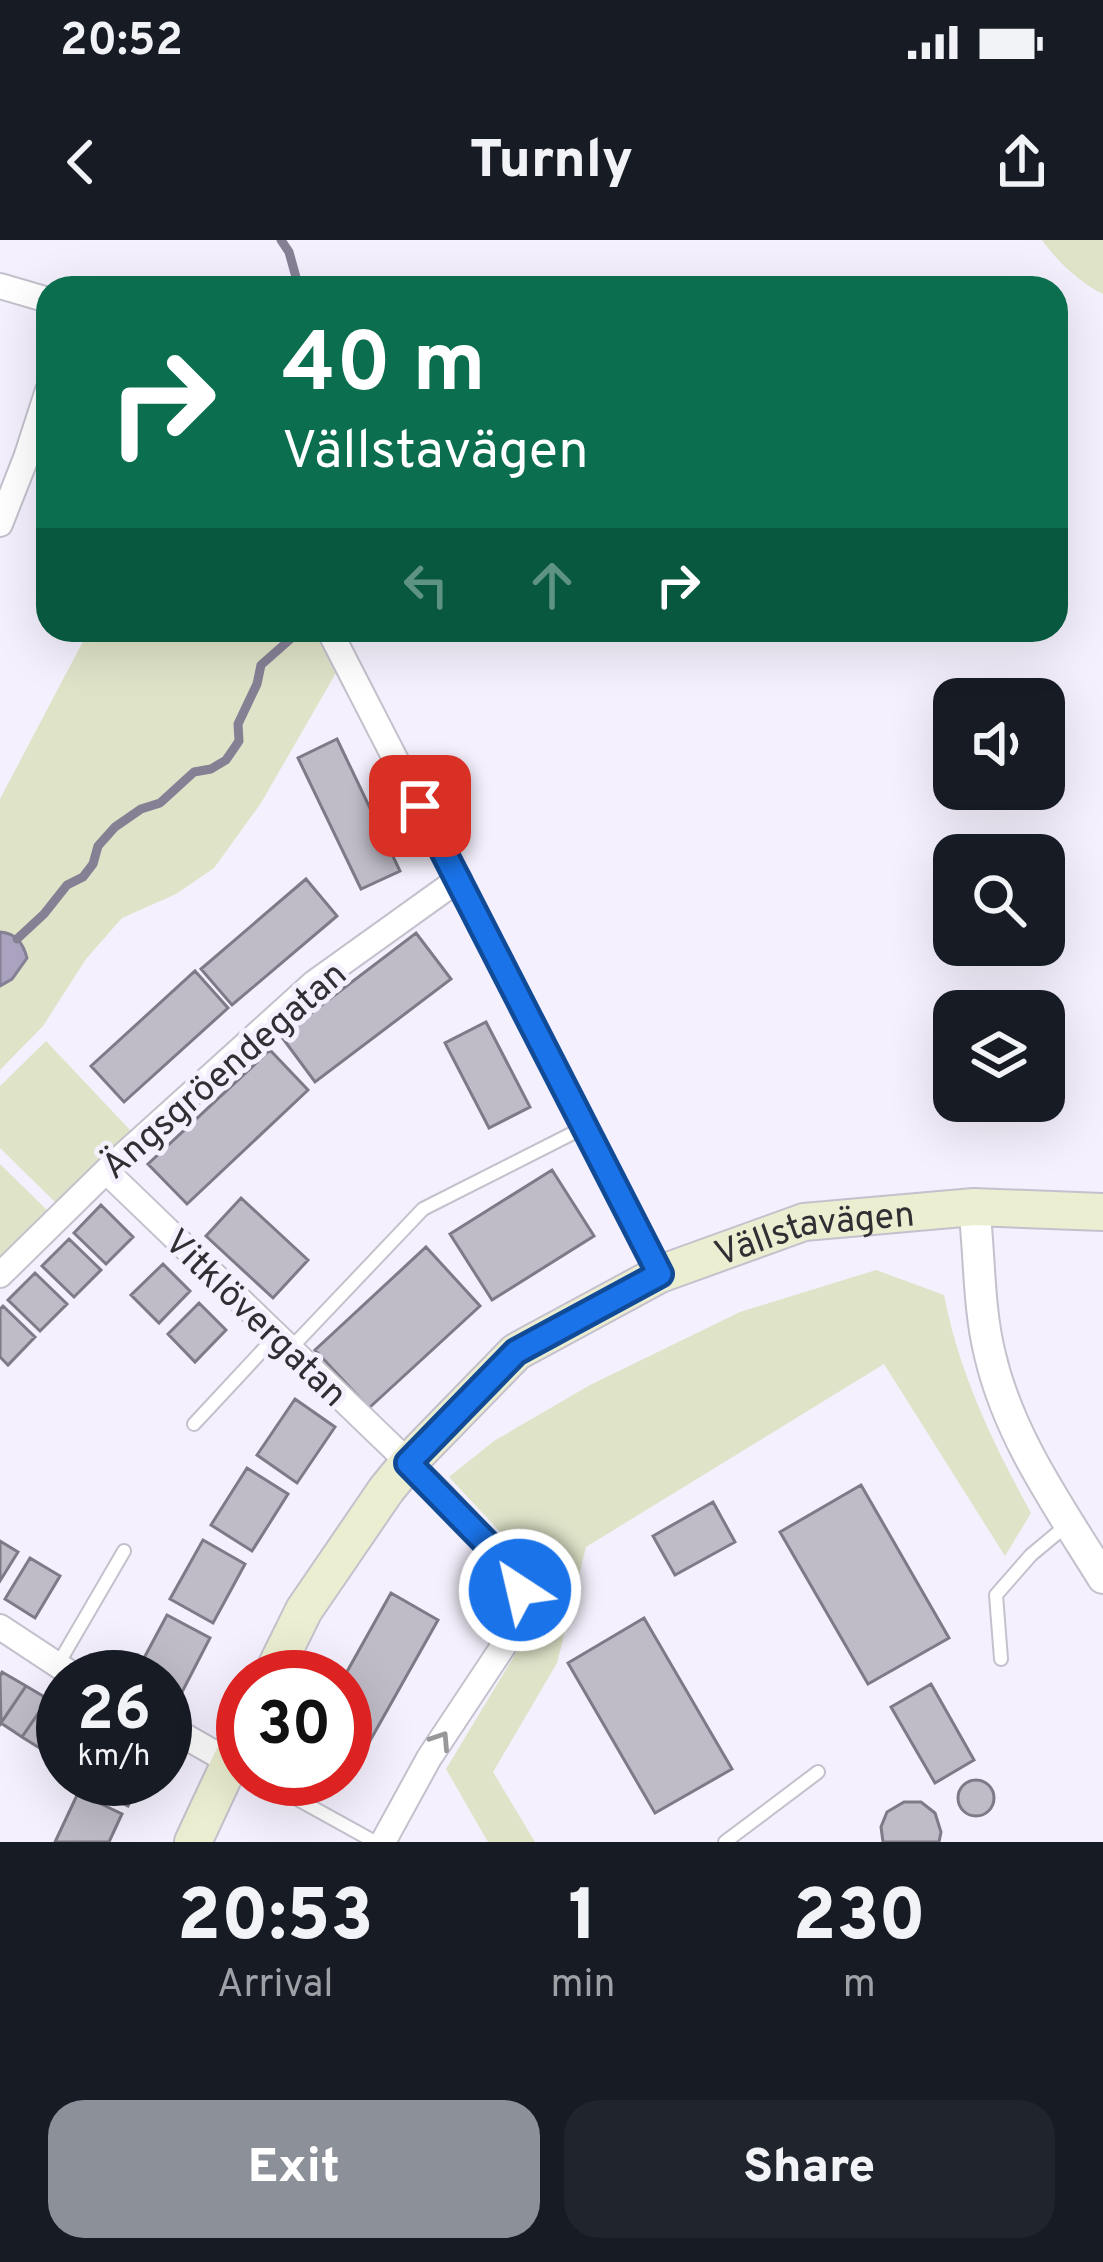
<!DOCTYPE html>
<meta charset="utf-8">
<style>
:root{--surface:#171b24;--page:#20242c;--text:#f1f3f6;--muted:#9ea1a6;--accent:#8c9099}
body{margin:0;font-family:Overpass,sans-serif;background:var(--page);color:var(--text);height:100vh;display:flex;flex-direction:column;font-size:45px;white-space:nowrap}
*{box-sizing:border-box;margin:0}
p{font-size:39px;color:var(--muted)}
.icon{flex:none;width:66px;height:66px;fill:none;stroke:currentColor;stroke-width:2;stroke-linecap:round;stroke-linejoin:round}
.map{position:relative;height:1602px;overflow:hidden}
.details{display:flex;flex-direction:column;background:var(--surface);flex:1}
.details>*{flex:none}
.guide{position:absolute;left:36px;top:36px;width:1032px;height:366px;border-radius:36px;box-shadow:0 12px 48px #0002;background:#0b6e4f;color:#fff;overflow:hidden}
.tools{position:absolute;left:933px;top:438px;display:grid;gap:24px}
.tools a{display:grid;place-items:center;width:132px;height:132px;border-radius:24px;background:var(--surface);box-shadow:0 12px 48px #0002;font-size:60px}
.speed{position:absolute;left:36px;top:1410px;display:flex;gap:24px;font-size:60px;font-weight:700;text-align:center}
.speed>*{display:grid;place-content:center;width:156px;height:156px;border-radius:50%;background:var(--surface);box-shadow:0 12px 48px #0002;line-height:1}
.speed small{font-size:30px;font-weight:400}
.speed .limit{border:18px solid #d22;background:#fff;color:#111}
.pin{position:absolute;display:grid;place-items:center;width:102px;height:102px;color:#fff;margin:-51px;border-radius:24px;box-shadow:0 6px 18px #0006}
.me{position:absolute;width:132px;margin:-66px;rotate:325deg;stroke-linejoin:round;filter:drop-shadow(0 0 9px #0008)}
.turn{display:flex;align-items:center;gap:42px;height:252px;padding:0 48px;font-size:54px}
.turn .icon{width:156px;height:156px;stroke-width:2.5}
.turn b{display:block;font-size:84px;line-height:102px}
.lanes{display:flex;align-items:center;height:114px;padding:0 48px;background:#0003;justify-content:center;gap:60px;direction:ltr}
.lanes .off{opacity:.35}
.eta{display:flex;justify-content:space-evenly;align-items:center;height:204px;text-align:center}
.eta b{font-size:72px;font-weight:800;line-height:84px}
.cta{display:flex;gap:24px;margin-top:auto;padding:24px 48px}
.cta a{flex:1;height:138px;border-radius:36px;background:var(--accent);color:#fff;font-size:48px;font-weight:800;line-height:138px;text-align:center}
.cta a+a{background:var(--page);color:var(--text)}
.status{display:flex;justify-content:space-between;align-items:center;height:84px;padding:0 60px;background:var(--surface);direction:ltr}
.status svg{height:33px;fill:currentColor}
header{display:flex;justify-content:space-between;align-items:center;height:156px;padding:0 48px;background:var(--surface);font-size:54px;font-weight:800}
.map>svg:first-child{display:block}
.green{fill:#dfe3c8}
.water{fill:#aaa2be;stroke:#868095;stroke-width:3}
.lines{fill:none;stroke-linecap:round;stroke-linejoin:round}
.stream{stroke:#868095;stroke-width:9}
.building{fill:#bfbcc8;stroke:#7e7b86;stroke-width:3}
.service-casing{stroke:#c4c1cd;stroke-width:16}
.minor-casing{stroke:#c4c1cd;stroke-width:28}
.tertiary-casing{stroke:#c4c1cd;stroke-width:34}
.secondary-casing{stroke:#c4c1cd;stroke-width:40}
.service{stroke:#fff;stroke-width:12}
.minor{stroke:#fff;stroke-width:24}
.tertiary{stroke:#fff;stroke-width:30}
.secondary{stroke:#ebeed0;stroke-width:36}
.oneway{stroke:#98979a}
.route-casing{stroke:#114b97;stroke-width:30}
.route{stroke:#1a73e8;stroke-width:21}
.labels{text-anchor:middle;stroke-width:10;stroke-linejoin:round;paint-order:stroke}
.street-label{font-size:36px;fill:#312f34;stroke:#f4f0fd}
</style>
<div class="status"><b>20:52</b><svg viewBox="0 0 49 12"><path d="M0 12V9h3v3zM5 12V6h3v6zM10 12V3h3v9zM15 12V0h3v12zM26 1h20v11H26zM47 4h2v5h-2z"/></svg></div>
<header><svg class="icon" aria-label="back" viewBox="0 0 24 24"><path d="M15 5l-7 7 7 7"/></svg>Turnly<svg class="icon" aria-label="share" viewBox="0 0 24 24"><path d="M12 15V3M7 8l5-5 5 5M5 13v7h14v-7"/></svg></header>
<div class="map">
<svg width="1103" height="1602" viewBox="0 0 1103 1602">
<rect width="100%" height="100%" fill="#f4f0fd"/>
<!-- green -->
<path class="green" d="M1042,0H1103V54C1080,43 1057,21 1042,0Z
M89,390H325L344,419L261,563L214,628L176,654L122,678L86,719L43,786L0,830V559Z
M46,801L131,891L56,963L0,908V846Z
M0,924L48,971L0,1020Z
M876,1030L944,1055C960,1136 992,1201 1031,1273L1005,1316L884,1124L586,1307L557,1423L493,1532L535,1602H488L446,1529L531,1388L535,1348L519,1312L449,1237L494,1201L590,1145L740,1072Z"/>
<!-- water -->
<path class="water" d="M0,692C16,693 23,703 27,718L12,739L0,746Z"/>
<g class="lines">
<!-- stream -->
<path class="stream" d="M281,0L289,12L299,48
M17,699L44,674L67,645L83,637L93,624L98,606L115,587L141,569L160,563L194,532L211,529L226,520L239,501L238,484L257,444L261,425L295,395"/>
</g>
<!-- building -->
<path class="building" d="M337,499L400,631L361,649L298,518Z
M306,639L337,676L232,765L201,729Z
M416,693L451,739L315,842L281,796Z
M195,731L228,768L124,862L91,826Z
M486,782L530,867L489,888L445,803Z
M270,810L308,850L187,964L148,924Z
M552,930L594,996L492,1060L450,994Z
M241,958L308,1020L273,1058L206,996Z
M101,965L133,997L106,1024L74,993Z
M69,999L101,1030L74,1057L42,1026Z
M426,1007L480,1066L369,1168L315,1110Z
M163,1024L190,1051L159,1083L131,1055Z
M35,1033L67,1064L40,1091L8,1060Z
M199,1063L226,1090L195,1122L168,1094Z
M3,1066L35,1097L8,1125L0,1117V1069Z
M295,1159L335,1187L297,1243L257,1215Z
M247,1228L288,1254L252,1311L211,1285Z
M861,1245L949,1398L868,1444L780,1292Z
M713,1262L735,1302L675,1335L653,1296Z
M203,1300L245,1324L213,1383L170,1359Z
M0,1301L18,1312L0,1341Z
M30,1318L60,1336L35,1378L5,1359Z
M391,1353L438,1380L362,1515L345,1505L344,1437Z
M167,1375L210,1398L179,1458L165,1450V1437L135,1435Z
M644,1378L732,1529L655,1573L568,1423Z
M2,1432L26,1446L1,1483L0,1436Z
M931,1444L974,1520L935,1543L891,1467Z
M26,1446L48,1459L22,1497L1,1483Z
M48,1459L63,1469V1485L46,1512L22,1497Z
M87,1539H141L128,1566L84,1545Z
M958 1558a18 18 0 1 1 36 0a18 18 0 1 1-36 0Z
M78,1553L122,1574L109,1602H55Z
M904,1562H921L935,1573L941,1592L939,1602H883L881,1587L887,1572Z"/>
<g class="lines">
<defs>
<path id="service" d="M290,1109L423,969L585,887
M194,1184L275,1097
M1001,1419L996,1355L1031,1315L1067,1285
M57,1426L124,1311
M261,1539L375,1602
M725,1602L818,1532"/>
<path id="minor" d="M0,46L48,60
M0,284L26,218L48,150
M329,390L660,1034
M106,931L437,1250L501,1318L520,1350L514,1390L429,1518L383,1602
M0,1035L106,931L314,743L459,639
M0,1387L76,1437
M165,1485L230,1522"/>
<path id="tertiary" d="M974,967C980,1016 978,1067 990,1115C1009,1197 1059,1267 1103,1338"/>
<g id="secondary">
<path id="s1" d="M271,1437L304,1370L386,1250L408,1223L516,1112L660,1034L804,982L974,967L1103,972"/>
<path d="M193,1602L243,1495"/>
</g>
</defs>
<!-- service casing -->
<use href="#service" class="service-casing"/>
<!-- minor casing -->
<use href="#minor" class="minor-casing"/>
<!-- tertiary casing -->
<use href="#tertiary" class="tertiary-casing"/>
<!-- secondary casing -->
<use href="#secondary" class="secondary-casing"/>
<!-- service -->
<use href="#service" class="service"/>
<!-- minor -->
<use href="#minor" class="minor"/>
<!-- tertiary -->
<use href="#tertiary" class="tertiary"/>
<!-- secondary -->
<use href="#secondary" class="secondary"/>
</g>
<!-- one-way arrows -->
<defs><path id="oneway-chevron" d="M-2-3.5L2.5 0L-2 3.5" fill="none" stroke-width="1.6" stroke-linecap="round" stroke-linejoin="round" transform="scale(3)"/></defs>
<use class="oneway" href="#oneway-chevron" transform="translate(441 1500) rotate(-57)"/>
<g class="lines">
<defs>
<path id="route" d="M420,566L660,1034L516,1112L408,1223L501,1318L520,1350"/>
</defs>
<!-- route casing -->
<use href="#route" class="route-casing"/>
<!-- route -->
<use href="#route" class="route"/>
</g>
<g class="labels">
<!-- street labels -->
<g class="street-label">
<text transform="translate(223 829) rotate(-41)" y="13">Ängsgröendegatan</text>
<text dy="13" stroke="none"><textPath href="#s1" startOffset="735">Vällstavägen</textPath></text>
<text transform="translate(257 1077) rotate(44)" y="13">Vitklövergatan</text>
</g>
</g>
</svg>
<div class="tools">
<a><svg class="icon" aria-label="sound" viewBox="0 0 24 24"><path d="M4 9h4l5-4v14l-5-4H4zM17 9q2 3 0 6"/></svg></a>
<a><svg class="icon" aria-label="search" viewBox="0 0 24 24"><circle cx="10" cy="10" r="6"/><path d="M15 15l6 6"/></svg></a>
<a><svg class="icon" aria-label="layers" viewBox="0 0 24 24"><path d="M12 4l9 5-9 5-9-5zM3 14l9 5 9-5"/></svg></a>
</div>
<div class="speed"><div>26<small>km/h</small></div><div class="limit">30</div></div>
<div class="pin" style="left:420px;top:566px;background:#d93025"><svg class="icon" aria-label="arrive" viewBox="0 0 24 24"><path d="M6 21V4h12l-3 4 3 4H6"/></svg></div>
<svg class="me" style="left:520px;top:1350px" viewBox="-20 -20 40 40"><circle r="17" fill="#1a73e8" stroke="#fff" stroke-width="3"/><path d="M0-11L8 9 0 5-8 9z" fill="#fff"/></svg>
<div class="guide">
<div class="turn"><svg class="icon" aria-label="right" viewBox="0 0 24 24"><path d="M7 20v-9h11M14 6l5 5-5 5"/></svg><div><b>40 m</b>Vällstavägen</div></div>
<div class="lanes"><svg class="icon off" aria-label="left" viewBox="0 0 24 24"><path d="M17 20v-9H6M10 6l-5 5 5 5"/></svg><svg class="icon off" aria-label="ahead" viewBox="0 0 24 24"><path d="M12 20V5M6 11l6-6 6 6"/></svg><svg class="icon" aria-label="right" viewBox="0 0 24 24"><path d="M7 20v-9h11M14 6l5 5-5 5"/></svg></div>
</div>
</div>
<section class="details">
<div class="eta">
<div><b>20:53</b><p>Arrival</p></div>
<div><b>1</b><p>min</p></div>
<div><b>230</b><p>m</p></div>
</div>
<div class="cta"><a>Exit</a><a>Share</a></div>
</section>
